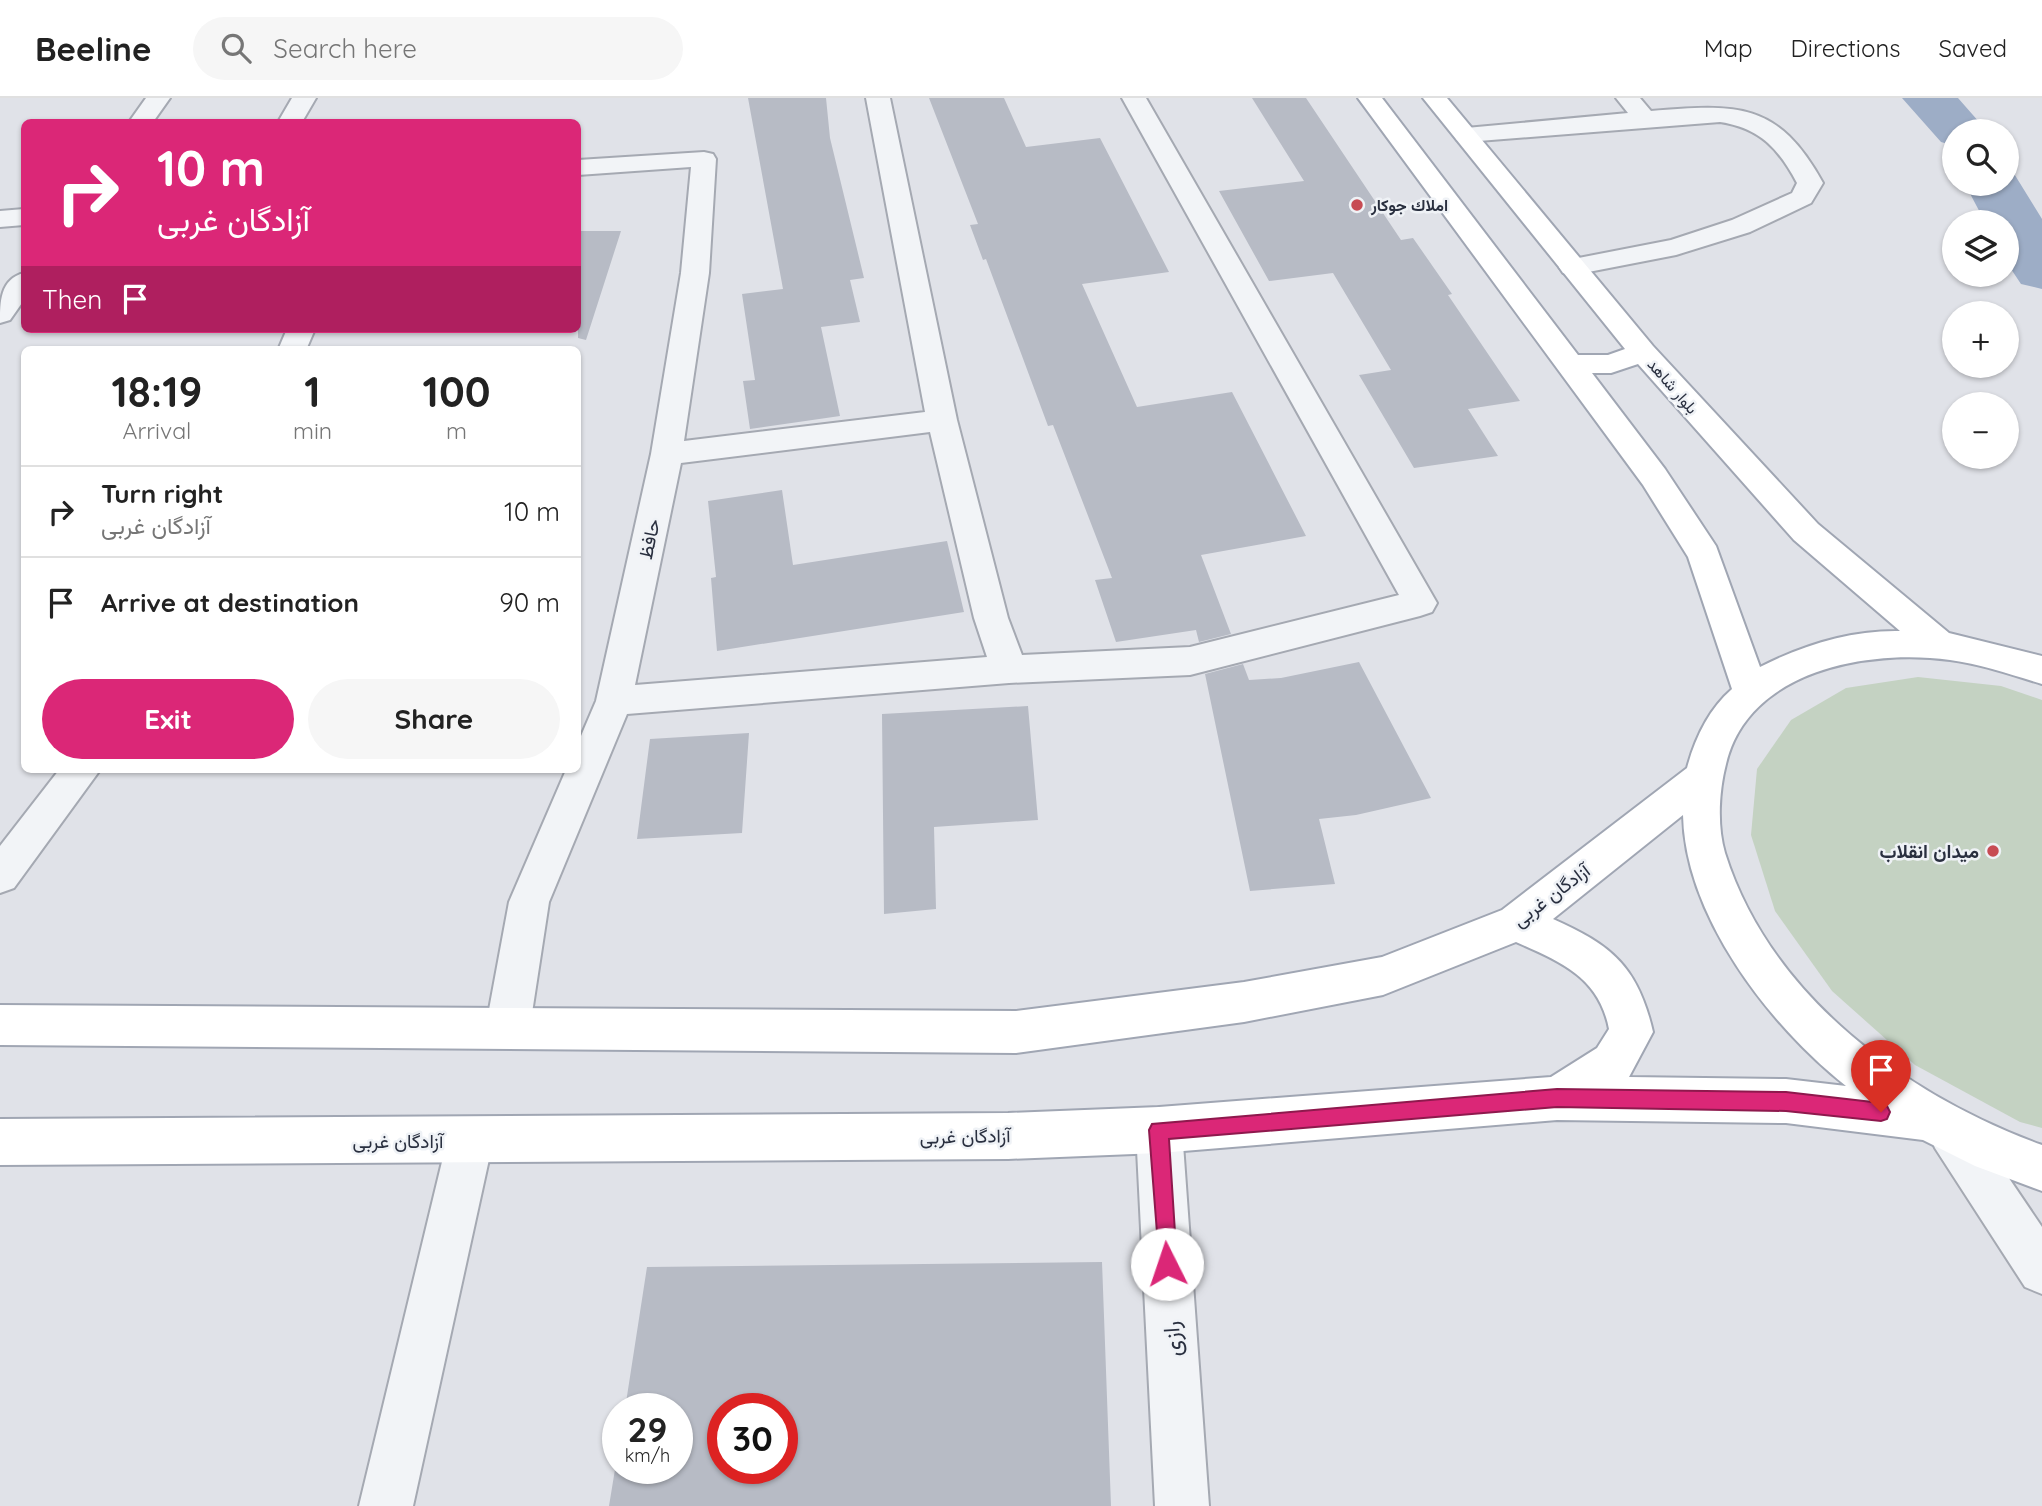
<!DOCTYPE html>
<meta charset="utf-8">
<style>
:root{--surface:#fff;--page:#f6f6f6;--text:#222;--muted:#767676;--line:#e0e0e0;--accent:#db2777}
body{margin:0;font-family:Quicksand,Vazirmatn,sans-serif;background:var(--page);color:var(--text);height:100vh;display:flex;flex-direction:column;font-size:26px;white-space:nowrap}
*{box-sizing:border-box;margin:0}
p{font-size:23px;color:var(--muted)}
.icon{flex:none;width:38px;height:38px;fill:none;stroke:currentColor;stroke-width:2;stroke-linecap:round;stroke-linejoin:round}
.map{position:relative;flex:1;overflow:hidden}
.panel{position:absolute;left:21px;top:248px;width:560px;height:427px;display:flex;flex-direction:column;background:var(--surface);border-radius:10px;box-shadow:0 2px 5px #0004}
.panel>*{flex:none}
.banner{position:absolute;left:21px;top:21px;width:560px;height:214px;border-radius:10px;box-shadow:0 2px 5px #0004;background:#db2777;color:#fff;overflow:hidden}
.controls{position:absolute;left:1942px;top:21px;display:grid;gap:14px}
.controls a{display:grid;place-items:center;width:77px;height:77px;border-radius:50%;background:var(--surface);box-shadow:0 2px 5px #0004;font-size:35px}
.speed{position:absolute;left:602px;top:1295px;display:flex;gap:14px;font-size:35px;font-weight:700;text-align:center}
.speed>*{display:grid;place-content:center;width:91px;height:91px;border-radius:50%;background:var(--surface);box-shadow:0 2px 5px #0004;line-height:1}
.speed small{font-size:18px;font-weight:400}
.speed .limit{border:10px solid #d22;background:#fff;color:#111}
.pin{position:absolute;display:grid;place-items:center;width:60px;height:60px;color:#fff;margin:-72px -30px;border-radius:50% 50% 50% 0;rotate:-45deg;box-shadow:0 0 7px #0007}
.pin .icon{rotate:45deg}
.me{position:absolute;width:77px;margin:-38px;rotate:356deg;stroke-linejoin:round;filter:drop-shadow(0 0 5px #0008)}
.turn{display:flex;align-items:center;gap:24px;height:147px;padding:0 21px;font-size:32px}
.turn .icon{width:91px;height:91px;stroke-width:2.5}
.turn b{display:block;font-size:49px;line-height:60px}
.then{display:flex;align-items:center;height:66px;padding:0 21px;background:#0003;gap:14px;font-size:26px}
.eta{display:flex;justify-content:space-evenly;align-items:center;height:119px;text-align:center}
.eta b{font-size:42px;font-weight:700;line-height:49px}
.cta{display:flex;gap:14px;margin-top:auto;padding:14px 21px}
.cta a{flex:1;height:80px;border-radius:42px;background:var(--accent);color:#fff;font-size:28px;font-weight:700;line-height:80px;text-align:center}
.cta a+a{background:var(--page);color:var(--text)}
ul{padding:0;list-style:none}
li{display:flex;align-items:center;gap:21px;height:91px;padding:0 21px;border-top:2px solid var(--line)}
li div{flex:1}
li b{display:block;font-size:26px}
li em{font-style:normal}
header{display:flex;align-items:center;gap:42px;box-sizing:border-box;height:98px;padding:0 35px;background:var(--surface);border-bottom:2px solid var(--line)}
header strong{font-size:33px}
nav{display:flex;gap:38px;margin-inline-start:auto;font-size:24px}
.search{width:490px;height:63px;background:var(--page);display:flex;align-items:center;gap:18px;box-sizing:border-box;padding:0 24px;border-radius:38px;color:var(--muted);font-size:26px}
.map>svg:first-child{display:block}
.green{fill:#c4d2c2}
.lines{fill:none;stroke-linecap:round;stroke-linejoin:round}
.river{fill:#9dadc6;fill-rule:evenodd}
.building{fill:#b7bbc5;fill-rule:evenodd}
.minor-casing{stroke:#a5a9b2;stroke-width:4}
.major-casing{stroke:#a0a6b3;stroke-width:4}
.minor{fill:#f2f4f7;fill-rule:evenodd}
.major{fill:#fff;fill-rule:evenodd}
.route{fill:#db2777;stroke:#8e194d;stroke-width:2}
.poi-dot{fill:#c74b53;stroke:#eff2f6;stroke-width:2.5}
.labels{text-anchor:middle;stroke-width:5;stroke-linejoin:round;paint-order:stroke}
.far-poi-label{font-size:16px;font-weight:bold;fill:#292f3f;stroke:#eff2f6;text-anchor:start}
.far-street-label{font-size:16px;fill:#292f3f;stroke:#eff2f6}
.street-label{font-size:19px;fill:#292f3f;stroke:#eff2f6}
.poi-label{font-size:19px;font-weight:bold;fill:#292f3f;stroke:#eff2f6;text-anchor:end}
.near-street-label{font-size:23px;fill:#292f3f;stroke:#eff2f6}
</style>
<header>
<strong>Beeline</strong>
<div class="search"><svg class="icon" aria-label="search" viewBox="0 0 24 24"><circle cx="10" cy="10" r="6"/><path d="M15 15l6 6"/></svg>Search here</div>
<nav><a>Map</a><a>Directions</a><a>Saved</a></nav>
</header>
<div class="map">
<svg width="2042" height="1408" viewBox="0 0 2042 1408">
<rect width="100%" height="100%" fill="#e0e2e8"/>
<!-- green -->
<path class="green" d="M1918,579L2001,588L2042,602V1030L2020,1024L1915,967L1832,893L1775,813L1751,737L1757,671L1791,622L1846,590Z"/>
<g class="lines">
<!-- river -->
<path class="river" d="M1902,0H1958L1987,33H1955V48L1941,44Z
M2007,73L2013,74L2042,121V191L2021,186L2007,165V124H1985L1965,86H2007Z"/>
</g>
<!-- building -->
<path class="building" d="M748,0H826L830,40L864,180L850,182L860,224L821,229L840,318L750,331L743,283L755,282L742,196L783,191Z
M929,0H1004L1026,49L1100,40L1169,174L1082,186L1137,309L1232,294L1306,438L1201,457L1231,536L1199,544L1196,532L1116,544L1095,482L1112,480L1053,327L1048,328L986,161L983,162L970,127L978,126Z
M1252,0H1306L1401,142L1413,140L1452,196L1448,197L1520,303L1468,311L1498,358L1414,370L1359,277L1391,272L1333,175L1269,183L1219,93L1304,83Z
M578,133H621L586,242L578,240Z
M782,392L793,467L947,443L964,514L717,553L711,480L716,479L708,403Z
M1359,564L1431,700L1356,717L1319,721L1335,786L1250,793L1205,576L1243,566L1249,582L1281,580Z
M1028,608L1038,722L934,729L936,811L884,816L882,616Z
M749,635L742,735L637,741L650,641Z
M1102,1164L1111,1408H609L618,1353V1370H677V1311H625L647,1169ZM723,1311H782V1370H723Z"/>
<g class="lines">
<defs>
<path id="minor" d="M146,0H170L153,24H129Z
M292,0H316L302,24H278Z
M866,0H890L957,322L1008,520L1022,557L1190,549L1399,497L1122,0H1146L1437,505L1432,514L1420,518L1190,577L1009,585L627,616L549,804L530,928L523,942L508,948L493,942L486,928L509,804L566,672H578V645L596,603L651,356L681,175L691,69L578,77V62L704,54L713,56L716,61L709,175L684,343L925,314ZM930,334L974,520L987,559L635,587L681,365Z
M1616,0H1640L1651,13C1737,6 1778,3 1823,85L1811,105L1750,134L1676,157L1573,177L1563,175L1559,169L1563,163L1671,142L1732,122L1792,95L1797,85C1779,51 1760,30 1720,24L1466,44L1457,42L1454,37L1457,32L1466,30L1628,15Z
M24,111V127L0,129V113Z
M24,175V202L10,222L0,225C0,204 0,181 24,175Z
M287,231H315L306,252H278Z
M59,672H100L14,790L0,795V748Z
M1159,1009L1175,1016L1182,1032L1209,1408H1155L1136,1032L1143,1016Z
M1951,1011L1967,1018L2042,1129V1196L2025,1189L1935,1050L1928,1034L1935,1018Z
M470,1020L486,1027L493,1043L413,1408H359L447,1043L454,1027Z"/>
<path id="major" d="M1358,0H1382L1578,257H1608L1625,251L1423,0H1447L1653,248L1818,426L1949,535L2042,558V586C2012,577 1981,566 1950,562C1868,551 1748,572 1726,666C1719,693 1717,728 1725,755C1770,898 1907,998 2042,1047V1093L1975,1068L1923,1042L1786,1025L1557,1022L1159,1055L1008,1061L0,1067V1021L1008,1015L1159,1009L1551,979L1597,950L1609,931C1599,879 1561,864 1516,844L1383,897L1244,924L1016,955L0,947V907L1016,913L1244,884L1382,859L1502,812L1687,670C1695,640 1709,611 1732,591L1688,459L1643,387ZM1638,266L1794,442L1900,533C1851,532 1803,547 1760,569L1716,448L1665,371L1592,275H1611ZM1683,717C1685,818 1769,927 1846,988L1786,981L1629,979L1653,934C1638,869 1612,847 1553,821Z"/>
</defs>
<!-- minor casing -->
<use href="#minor" class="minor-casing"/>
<!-- major casing -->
<use href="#major" class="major-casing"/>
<!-- minor -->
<use href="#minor" class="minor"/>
<!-- major -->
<use href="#major" class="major"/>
</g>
<!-- route -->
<path class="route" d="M1557,991L1786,994L1881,1005L1887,1008L1890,1014L1887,1021L1881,1023L1786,1013L1557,1009L1169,1041L1177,1166L1174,1173L1167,1176L1160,1173L1149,1032L1152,1026Z"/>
<!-- markers -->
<g class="poi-dot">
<circle cx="1357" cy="107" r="7"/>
<circle cx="1993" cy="753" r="7"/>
</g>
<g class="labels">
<!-- far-poi labels -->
<g class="far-poi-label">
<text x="1371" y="113">املاك جوكار</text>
</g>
<!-- far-street labels -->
<g class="far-street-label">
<text transform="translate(1673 288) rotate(49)" y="6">بلوار شاهد</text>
</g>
<!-- street labels -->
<g class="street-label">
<text transform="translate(649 441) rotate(-78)" y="7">حافظ</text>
<text transform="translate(1551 797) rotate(-37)" y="7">آزادگان غربی</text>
<text transform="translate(965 1038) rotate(-1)" y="7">آزادگان غربی</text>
<text x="398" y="1050">آزادگان غربی</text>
</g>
<!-- poi labels -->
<g class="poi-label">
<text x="1979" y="760">میدان انقلاب</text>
</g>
<!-- near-street labels -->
<g class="near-street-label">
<text transform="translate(1172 1241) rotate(-94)" y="8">رازی</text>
</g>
</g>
</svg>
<div class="controls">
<a><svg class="icon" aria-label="search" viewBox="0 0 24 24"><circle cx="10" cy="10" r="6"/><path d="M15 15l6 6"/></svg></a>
<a><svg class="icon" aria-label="layers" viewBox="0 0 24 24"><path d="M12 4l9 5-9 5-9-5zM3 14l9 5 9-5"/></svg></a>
<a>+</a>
<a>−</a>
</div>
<div class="speed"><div>29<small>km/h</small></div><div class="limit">30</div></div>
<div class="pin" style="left:1881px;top:1014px;background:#d93025"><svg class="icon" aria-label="arrive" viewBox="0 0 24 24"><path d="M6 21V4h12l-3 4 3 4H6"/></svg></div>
<svg class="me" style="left:1167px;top:1166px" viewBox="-20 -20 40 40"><circle r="19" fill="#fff"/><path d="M0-13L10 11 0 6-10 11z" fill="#db2777"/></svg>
<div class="banner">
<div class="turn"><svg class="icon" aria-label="right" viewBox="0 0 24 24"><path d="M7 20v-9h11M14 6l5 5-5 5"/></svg><div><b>10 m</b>آزادگان غربی</div></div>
<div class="then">Then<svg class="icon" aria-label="arrive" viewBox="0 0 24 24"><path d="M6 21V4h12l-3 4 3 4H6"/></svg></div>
</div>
<section class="panel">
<div class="eta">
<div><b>18:19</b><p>Arrival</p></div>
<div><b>1</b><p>min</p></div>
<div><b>100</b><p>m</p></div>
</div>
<ul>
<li><svg class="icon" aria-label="right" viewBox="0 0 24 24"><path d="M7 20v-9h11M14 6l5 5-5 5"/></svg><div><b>Turn right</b><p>آزادگان غربی</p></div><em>10 m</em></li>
<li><svg class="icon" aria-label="arrive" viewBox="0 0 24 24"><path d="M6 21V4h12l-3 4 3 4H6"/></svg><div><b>Arrive at destination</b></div><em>90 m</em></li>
</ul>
<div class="cta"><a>Exit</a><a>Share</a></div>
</section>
</div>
